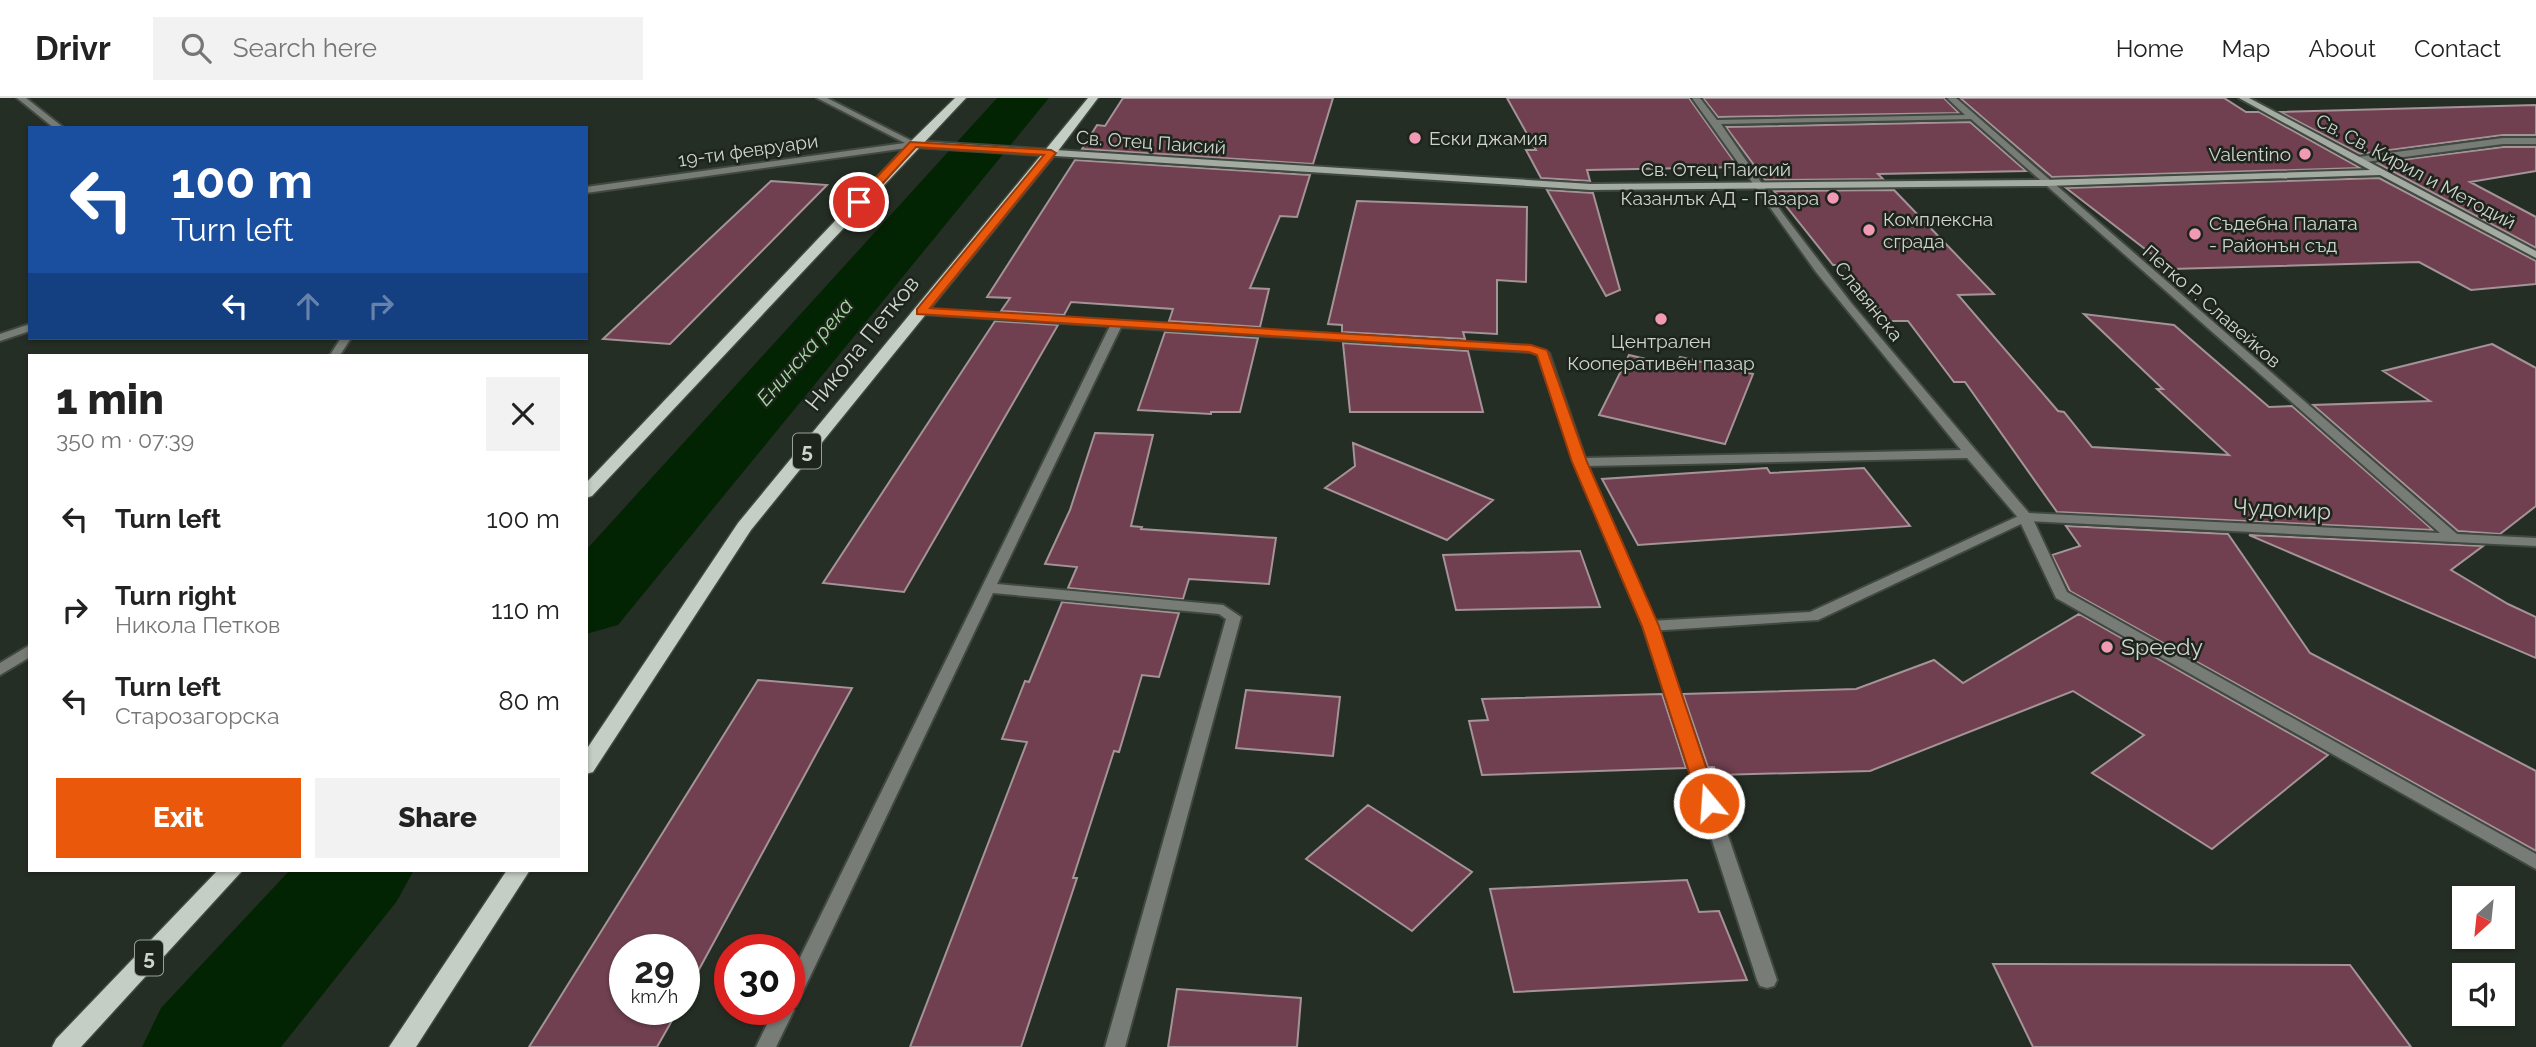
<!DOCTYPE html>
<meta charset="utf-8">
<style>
:root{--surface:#fff;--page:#f2f2f2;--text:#222;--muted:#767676;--line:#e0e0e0;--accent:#ea580c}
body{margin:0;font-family:Raleway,sans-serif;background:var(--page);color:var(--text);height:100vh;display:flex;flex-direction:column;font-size:26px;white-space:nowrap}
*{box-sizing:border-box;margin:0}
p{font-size:23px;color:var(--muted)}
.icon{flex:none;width:38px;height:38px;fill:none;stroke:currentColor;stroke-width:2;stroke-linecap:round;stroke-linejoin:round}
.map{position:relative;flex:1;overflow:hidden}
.side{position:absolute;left:28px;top:256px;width:560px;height:518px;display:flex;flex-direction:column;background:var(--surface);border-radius:0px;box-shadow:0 2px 5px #0004}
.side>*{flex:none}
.top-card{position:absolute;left:28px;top:28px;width:560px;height:214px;border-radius:0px;box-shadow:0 2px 5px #0004;background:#1a4fa0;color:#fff;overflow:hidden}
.needle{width:46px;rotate:207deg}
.tools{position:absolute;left:2452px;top:788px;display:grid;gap:14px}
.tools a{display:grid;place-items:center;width:63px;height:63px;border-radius:0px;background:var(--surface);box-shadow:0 2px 5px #0004;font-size:35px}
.speed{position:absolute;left:609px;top:836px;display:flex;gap:14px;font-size:35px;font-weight:700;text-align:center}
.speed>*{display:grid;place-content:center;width:91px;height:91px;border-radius:50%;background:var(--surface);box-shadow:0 2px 5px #0004;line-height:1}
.speed small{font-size:18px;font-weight:400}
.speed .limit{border:10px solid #d22;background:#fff;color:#111}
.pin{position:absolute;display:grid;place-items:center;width:60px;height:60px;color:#fff;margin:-30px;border:4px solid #fff;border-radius:50%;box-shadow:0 2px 7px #0007}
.me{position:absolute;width:77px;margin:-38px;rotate:342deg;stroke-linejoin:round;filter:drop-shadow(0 0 5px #0008)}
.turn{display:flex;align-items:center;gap:24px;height:147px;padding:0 28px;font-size:32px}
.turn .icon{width:91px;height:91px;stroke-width:2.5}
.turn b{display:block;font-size:49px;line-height:60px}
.lanes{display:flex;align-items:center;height:66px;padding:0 28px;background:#0003;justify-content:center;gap:35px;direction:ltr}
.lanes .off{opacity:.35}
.round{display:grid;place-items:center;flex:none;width:74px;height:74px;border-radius:0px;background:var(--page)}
.overview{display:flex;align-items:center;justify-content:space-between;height:119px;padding:0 28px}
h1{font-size:42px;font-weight:800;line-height:52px}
.button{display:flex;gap:14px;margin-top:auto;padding:14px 28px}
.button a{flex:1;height:80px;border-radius:0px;background:var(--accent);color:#fff;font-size:28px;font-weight:800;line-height:80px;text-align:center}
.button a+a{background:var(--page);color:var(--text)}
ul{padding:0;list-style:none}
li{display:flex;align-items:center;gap:21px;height:91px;padding:0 28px}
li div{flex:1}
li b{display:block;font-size:26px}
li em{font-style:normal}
header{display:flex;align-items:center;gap:42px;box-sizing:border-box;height:98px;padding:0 35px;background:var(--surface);border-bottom:2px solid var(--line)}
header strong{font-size:33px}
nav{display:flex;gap:38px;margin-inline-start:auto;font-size:24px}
.search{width:490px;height:63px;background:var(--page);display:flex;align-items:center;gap:18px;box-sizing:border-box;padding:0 24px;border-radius:0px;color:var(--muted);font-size:26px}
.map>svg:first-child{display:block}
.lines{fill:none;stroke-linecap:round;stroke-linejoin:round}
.river{fill:#032403;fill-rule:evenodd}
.building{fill:#704050;stroke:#a49398;stroke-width:2}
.lane-casing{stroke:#40493f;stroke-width:4}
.street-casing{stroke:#40493f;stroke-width:4}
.secondary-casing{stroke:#40493f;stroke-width:4}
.primary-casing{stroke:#40493f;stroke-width:3}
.lane{fill:#787c77;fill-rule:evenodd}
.street{fill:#787c77;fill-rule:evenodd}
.secondary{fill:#a3aba2;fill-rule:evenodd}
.primary{fill:#c5cec4;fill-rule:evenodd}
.route{fill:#ea580c;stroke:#983908;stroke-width:2}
.poi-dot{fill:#f09ab6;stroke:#1c241b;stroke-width:2.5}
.labels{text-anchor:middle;stroke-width:5;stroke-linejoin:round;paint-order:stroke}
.far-poi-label{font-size:19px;fill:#ced4cd;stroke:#1c241b;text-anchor:start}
.far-street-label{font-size:19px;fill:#ced4cd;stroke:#1c241b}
.far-water-label{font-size:21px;font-style:italic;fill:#a2da9d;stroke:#1c241b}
.shield{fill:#1c241b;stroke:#999f98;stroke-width:2}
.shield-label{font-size:21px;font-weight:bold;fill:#ced4cd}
.street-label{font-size:23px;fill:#ced4cd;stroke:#1c241b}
.poi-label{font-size:23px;fill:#ced4cd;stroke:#1c241b;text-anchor:start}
</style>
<header>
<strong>Drivr</strong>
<div class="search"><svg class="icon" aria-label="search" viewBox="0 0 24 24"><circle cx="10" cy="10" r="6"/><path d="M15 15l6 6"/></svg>Search here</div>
<nav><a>Home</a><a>Map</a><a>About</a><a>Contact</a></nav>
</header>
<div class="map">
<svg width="2536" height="949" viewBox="0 0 2536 949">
<rect width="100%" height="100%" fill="#252e24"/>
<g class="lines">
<!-- river -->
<path class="river" d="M997,0H1049L618,527L586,536V452Z
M290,772H414L397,803L281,949H142L161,910Z"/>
</g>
<!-- building -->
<path class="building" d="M1123,0H1333L1313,66L1082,51L1097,27L1105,28Z
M1507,0H1689L1738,69L1587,72L1590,83L1541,80L1526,52H1536Z
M1703,0H1944L1959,15L1718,19Z
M1960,0H2224L2246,14H2259L2360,70L2052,79Z
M2536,7V37H2503L2360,56L2280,14Z
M1970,24L2026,73L1878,76L1883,81L1765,82L1726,29Z
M2503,49H2536V73L2470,84L2536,119V150L2377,65Z
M1075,62L1310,77L1297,119L1280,118L1250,190L1269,191L1260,229L1169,223L1173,211L1071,204L1064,217L1001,213L1010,200L987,199Z
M2379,80L2536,163V186L2471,192L2419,164L2171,171L2066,90Z
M771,83L827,87L670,246L603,241Z
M1547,92L1593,95L1620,192L1606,198Z
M1894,92L1994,196L1958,197L2058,313L2064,314L2092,349L2229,357L2157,291H2163L2084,216L2174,227L2269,309L2292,308L2433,432L2057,414L1965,284H1954L1908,223H1887L1844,167H1833L1774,93Z
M1357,103L1527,109L1526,184L1497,182V236L1463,234L1465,241L1342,234V227L1328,226Z
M995,223L1058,227L904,494L823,485Z
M1165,234L1258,240L1240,314H1211V316L1138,312Z
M1343,245L1468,253L1483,314H1350Z
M2492,246L2536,270V408L2500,436L2458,433L2313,307L2430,303L2383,273Z
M1629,257L1676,268L1680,259L1753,276L1725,346L1599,317Z
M1095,335L1153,337L1131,428L1142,429L1141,431L1276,440L1269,486L1189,481L1183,501L1068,490L1077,469L1045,466L1070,412Z
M1353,345L1493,402L1447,442L1325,390L1355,368Z
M1767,370L1770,375L1864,370L1910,428L1638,447L1602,381Z
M2066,428L2228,436L2310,555L2536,673V753L2070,493L2052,457L2080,448Z
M2249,437L2483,448L2451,472L2508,506L2536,519V560Z
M1580,453L1600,509L1456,512L1443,457Z
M1062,504L1179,515L1159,579L1142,577L1119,654L1114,653L1073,780H1077L1021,949H910L1027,644L1002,641L1025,583L1029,584Z
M2079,516L2328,657L2212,751L2092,675L2144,637L2073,593L1870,673L1717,677L1714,669H1708L1683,596L1856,591L1934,562L1963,585Z
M758,582L852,590L684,899V852H625V912H678L657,949H529Z
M1246,592L1340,599L1333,658L1236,650Z
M1662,596L1686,670L1482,677L1469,623L1488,622L1482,601Z
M1368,707L1472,774L1412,833L1306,761Z
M1687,782L1699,814L1719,813L1747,882L1514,894L1490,791Z
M1993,866L2350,867L2411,949H2033Z
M1177,891L1301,900L1297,949H1168Z"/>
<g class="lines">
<defs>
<path id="lane" d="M2025,415L2032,419L2067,494L2536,756V771L2056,500L2021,426L1818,522L1650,533L1643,528L1650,523L1810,514Z"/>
<path id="street" d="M17,0H26L64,30H54Z
M817,0H827L918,46L914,49L586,95V89L905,45Z
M1692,0H1700L1717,22L1965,17L1947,0H1956L2457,436L2536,440V448L2025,423L2020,422L1967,360L1588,368L1657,528L1777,882L1774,888L1767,890L1760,888L1757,882L1643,528L1574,364L1538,257L1530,254L1121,229L997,486L1223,507L1241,519L1125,949H1105L1226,521L1219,516L993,495L796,908L792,909L794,912L776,949H756L774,912H789V882L1110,228L922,216L917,213L918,211L1531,248L1549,255L1585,360L1961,352L1816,174ZM1971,21L2440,435L2029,415L1852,206L1783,116L1721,26Z
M2503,40H2536V46H2503L2358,65L2354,62L2358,59Z
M30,226V233L0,243V236Z
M341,240H351L340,257H330Z
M30,547V559L0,577V565Z"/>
<path id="secondary" d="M2239,0H2249L2536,153V160L2380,77L2045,88L1591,92L914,49L910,46L914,43L1591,86L2045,82L2370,72Z"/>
<path id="primary" d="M955,0H966L592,398L586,400V385L910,44Z
M1088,0H1098L1055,57L751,432L593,674L586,676V652L738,425Z
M218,772H243L81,949H52L56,941Z
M507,772H530L416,949H389Z"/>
</defs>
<!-- lane casing -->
<use href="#lane" class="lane-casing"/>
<!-- street casing -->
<use href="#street" class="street-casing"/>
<!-- secondary casing -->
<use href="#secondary" class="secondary-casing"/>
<!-- primary casing -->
<use href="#primary" class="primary-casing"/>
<!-- lane -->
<use href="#lane" class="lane"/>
<!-- street -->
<use href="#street" class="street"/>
<!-- secondary -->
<use href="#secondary" class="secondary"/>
<!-- primary -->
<use href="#primary" class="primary"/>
</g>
<!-- route -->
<path class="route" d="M910,44L1051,52L1056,55L930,210L1531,247L1547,252L1587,364L1659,528L1718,705L1716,710L1709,712L1702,710L1699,705L1642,528L1572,364L1537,257L1529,254L917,216V211L1044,57L916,49L863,107H855V102Z"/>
<!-- markers -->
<g class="poi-dot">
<circle cx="1415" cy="40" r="7"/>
<circle cx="2305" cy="56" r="7"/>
<circle cx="1833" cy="100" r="7"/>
<circle cx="1869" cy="132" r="7"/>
<circle cx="2195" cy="136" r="7"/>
<circle cx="1661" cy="221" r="7"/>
<circle cx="2107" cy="549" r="7"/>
</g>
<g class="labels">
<!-- far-poi labels -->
<g class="far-poi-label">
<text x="1429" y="47">Ески джамия</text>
<text x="2291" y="63" text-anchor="end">Valentino</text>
<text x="1819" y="107" text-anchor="end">Казанлък АД - Пазара</text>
<text x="1883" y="128">Комплексна<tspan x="1883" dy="22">сграда</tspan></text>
<text x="2209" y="132">Съдебна Палата<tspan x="2209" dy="22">- Районън съд</tspan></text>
<text x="1661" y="250" text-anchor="middle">Централен<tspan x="1661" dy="22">Кооперативен пазар</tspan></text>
</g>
<!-- far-street labels -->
<g class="far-street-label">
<text transform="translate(1151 44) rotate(4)" y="7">Св. Отец Паисий</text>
<text transform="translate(748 52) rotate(-8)" y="7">19-ти февруари</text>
<text x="1716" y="78">Св. Отец Паисий</text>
<text transform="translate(2416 73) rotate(28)" y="7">Св. Св. Кирил и Методий</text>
<text transform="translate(1869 203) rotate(51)" y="7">Славянска</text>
<text transform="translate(2212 208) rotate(41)" y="7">Петко Р. Славейков</text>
</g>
<!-- far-water labels -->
<g class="far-water-label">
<text transform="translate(805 254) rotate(-49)" y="7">Енинска река</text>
</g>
<!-- shield labels -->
<g class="shield">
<rect x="793" y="335.5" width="28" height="35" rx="5"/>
<rect x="135" y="842.5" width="28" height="35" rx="5"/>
</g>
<g class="shield-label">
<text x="807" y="360">5</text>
<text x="149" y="867">5</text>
</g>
<!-- street labels -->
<g class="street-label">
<text transform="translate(862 245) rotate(-51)" y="8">Никола Петков</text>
<text transform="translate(2282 411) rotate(3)" y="8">Чудомир</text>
</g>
<!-- poi labels -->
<g class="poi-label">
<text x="2121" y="557">Speedy</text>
</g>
</g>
</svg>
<div class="tools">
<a><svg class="needle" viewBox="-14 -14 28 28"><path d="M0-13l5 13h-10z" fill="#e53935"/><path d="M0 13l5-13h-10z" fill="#767676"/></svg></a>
<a><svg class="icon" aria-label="sound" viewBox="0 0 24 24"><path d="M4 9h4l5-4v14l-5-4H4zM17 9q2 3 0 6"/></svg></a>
</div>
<div class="speed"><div>29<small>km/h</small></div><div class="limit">30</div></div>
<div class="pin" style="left:859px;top:104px;background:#d93025"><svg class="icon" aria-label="arrive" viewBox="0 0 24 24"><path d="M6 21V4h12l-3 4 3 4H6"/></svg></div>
<svg class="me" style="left:1709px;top:705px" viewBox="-20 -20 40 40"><circle r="17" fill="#ea580c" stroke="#fff" stroke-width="3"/><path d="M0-11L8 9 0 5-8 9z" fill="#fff"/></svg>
<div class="top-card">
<div class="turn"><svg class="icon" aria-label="left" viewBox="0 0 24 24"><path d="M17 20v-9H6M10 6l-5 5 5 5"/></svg><div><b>100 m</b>Turn left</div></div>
<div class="lanes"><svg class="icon" aria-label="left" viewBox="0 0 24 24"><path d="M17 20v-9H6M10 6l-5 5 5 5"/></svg><svg class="icon off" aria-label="ahead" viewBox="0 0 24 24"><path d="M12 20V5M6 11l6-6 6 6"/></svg><svg class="icon off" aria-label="right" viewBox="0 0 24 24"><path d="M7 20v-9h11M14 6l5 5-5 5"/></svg></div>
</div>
<section class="side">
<div class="overview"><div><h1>1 min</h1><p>350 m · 07:39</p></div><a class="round"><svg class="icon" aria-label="close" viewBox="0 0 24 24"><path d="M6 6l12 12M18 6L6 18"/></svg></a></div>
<ul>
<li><svg class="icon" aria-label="left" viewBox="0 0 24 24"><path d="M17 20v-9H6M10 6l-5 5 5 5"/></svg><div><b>Turn left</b></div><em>100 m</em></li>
<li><svg class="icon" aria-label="right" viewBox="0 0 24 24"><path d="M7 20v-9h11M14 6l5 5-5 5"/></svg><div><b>Turn right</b><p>Никола Петков</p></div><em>110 m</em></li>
<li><svg class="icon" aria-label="left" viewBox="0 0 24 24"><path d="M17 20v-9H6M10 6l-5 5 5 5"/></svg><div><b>Turn left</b><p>Старозагорска</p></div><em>80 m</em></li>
</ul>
<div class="button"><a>Exit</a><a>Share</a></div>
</section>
</div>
